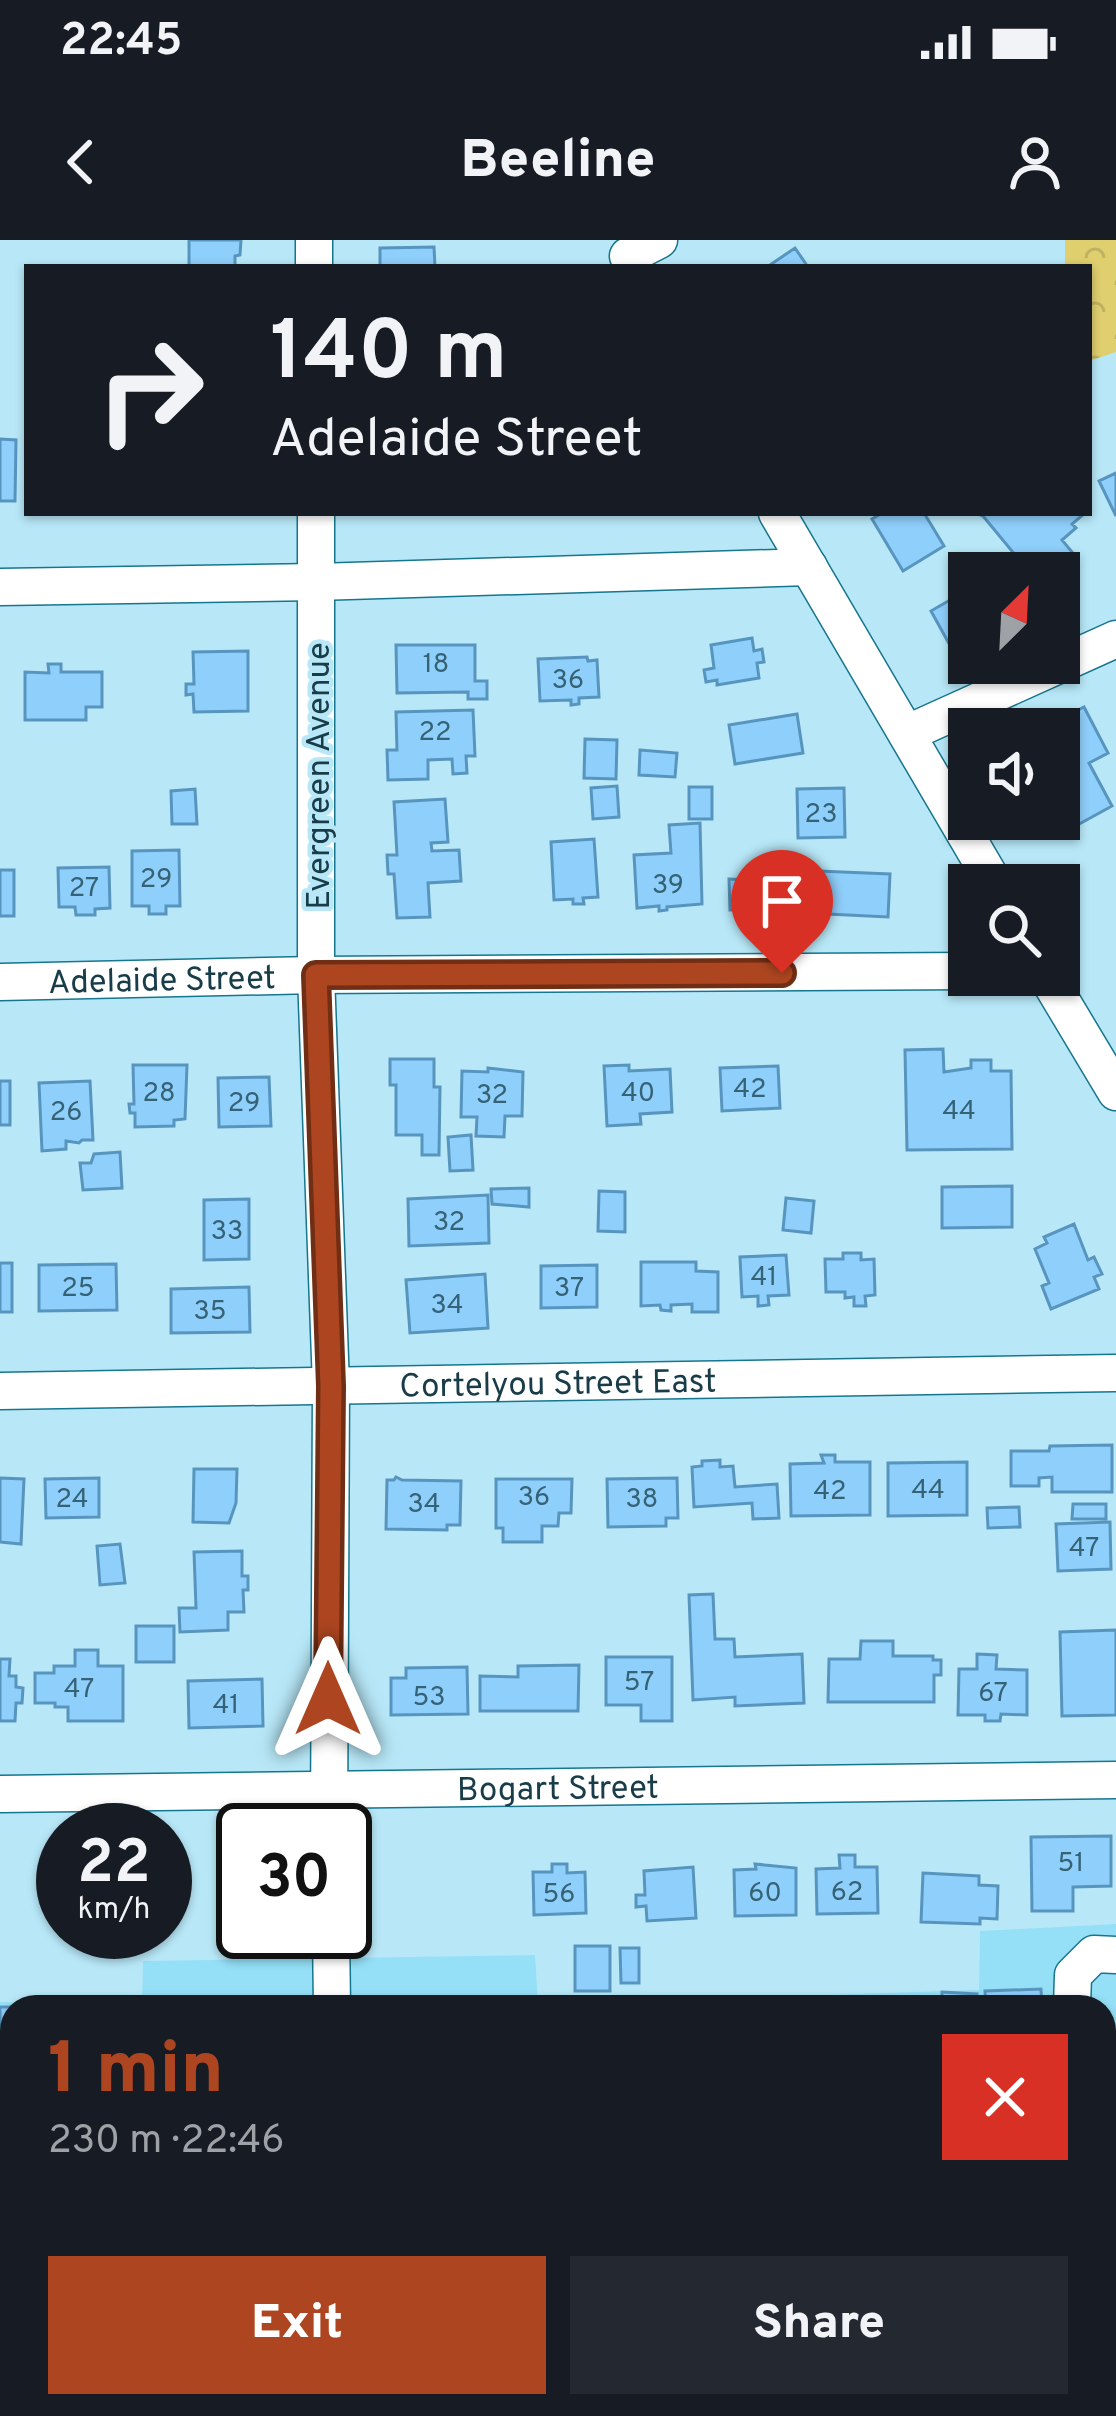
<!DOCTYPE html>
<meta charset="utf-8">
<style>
:root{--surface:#171b24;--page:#242831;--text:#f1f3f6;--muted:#9ea1a6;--accent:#ad4620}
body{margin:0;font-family:Overpass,sans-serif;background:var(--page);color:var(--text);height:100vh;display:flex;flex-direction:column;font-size:45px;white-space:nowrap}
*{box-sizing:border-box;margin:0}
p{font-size:39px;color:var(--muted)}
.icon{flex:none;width:66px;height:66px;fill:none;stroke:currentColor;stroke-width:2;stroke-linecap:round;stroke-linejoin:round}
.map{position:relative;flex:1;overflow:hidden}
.drawer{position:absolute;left:0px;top:1755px;width:1116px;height:423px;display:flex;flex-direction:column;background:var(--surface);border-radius:36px 36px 0 0;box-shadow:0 3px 9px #0004}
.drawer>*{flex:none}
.banner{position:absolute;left:24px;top:24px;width:1068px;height:252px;border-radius:0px;box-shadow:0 3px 9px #0004;background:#171b24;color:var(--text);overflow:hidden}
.needle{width:78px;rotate:24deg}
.buttons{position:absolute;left:948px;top:312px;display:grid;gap:24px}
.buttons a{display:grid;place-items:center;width:132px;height:132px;border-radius:0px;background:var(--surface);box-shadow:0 3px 9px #0004;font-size:60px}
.speed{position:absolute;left:36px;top:1563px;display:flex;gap:24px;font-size:60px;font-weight:700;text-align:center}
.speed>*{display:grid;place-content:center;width:156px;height:156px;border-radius:50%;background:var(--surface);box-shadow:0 3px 9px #0004;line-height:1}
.speed small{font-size:30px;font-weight:400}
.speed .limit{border:6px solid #111;border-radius:18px;background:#fff;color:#111}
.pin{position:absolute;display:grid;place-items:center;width:102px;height:102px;color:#fff;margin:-123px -51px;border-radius:50% 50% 50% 0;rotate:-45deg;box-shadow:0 0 12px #0007}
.pin .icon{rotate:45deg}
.me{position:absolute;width:132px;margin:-66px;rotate:0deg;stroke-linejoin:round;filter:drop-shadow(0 0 9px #0008)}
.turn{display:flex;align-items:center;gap:42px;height:252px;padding:0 48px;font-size:54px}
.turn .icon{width:156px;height:156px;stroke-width:2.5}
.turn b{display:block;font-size:84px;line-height:102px}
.round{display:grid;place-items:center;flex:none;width:126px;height:126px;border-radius:0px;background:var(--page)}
.summary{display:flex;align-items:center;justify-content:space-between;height:204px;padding:0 48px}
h1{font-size:72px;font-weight:800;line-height:90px;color:var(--accent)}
.button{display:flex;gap:24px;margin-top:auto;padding:24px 48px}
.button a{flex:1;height:138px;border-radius:0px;background:var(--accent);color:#fff;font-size:48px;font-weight:800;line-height:138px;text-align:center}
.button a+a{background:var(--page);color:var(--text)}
.status{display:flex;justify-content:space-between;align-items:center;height:84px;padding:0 60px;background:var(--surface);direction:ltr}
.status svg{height:33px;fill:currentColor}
header{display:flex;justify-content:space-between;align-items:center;height:156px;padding:0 48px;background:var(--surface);font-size:54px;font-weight:800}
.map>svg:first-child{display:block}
.built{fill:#95e0f7;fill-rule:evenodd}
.forest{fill:url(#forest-crowns)}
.building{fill:#8fcffb;stroke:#5795bf;stroke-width:3}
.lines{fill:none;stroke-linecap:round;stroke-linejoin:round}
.minor-casing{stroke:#15768e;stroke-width:39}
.major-casing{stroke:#15768e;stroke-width:48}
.minor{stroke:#fff;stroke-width:36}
.major{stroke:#fff;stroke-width:45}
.route-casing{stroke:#702e15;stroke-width:30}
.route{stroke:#ad4620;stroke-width:21}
.labels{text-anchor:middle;stroke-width:9;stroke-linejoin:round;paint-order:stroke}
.number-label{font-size:27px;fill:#366275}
.street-label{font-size:33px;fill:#193d48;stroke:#b8e8f8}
</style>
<div class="status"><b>22:45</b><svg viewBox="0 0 49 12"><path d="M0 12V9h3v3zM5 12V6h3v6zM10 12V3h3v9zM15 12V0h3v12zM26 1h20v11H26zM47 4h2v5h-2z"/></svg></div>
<header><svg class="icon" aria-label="back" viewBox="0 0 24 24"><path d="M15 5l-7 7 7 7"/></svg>Beeline<svg class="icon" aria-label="person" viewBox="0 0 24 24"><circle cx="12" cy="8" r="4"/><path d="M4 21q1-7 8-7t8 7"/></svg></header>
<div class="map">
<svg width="1116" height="2176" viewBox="0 0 1116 2176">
<defs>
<pattern id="forest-crowns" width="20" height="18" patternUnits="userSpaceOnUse" patternTransform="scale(3)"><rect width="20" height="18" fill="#dfcf6f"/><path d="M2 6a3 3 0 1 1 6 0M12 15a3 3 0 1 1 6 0" fill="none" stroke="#bfb362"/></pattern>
</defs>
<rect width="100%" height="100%" fill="#b8e8f8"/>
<!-- built -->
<path class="built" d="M1116,1684V2176H0V1762L142,1765L143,1721L535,1715L538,1764L979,1750L980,1691ZM12,1767H1104V2166H12Z"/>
<!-- forest -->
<path class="forest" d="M1065,0H1116V112L1089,121V27H1065Z"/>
<!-- building -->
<path class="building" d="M189,0H241L240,15L235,16V27H189Z
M434,7L435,27H380V8Z
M795,8L808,27H767Z
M0,199L16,200L15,261H0Z
M1116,233V276L1099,241Z
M882,273H924L944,306L903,331L872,279Z
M976,273H1085L1072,284L1076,288L1062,300L1077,318L1058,333H1030L983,276Z
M969,349V400L952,409L931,371Z
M752,398L754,411L762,409L764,422L757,423L759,438L717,445V440L706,442L704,430L714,428L711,405Z
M396,405H475V441H487V459H468V452L397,453Z
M248,411V471L194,472L193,454L186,455V444H194L193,412Z
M587,417L588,421L597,420L599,457L579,458V464L571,465V460L540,461L538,419Z
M48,424H61V432H102V467H86V480H25V432L49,433Z
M1084,467L1108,513L1089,523L1112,566L1072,588L1059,563V489H1041Z
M473,470L475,516H466L467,533L453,534L452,519L428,520V539L388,540L387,510H397L396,472Z
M797,474L803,513L735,524L729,485Z
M585,499L617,500L616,539L584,538Z
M640,510L677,513L675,537L639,535Z
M617,546L619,577L593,579L591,548Z
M689,547H712V579H689Z
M844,548L845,597L798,598L797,549Z
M195,549L197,584H172L171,551Z
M445,559L448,602L431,603L432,611L459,610L461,641L428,643L430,677L397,678L394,634H388L387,615H397L394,562Z
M700,583L702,664L667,667V670L659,671V666L637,668L634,615L671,613L669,585Z
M594,599L598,657L583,658L584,664H573V659L554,660L551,602Z
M179,610L180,666H166V674H149V666H132V611Z
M109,627L110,668L95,669V675H76L75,667H59L58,628Z
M0,630H14V676H0Z
M818,631L890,634L888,677L828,674L829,662H816Z
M729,639L746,640L745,670H730Z
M943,809L944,832L971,828V820H991V831H1011L1012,909L907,910L905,810Z
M390,819H434V847H440L439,915H422V895H396V845H390Z
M133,825H187L185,879L174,880V886L135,887V873H130L129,864H134Z
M629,825V831L670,829L672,872L640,874L641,884L607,886L604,826Z
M778,826L780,868L722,871L720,828Z
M488,828L523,832L522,876H505L504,897L476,896L477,877H461L462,831L488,832Z
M269,837L271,886L219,887L218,838Z
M0,841H10V885H0Z
M90,841L93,900H82L79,903L66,901V909L42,911L39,843Z
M471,895L473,930L450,931L448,897Z
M120,912L122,948L83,950L80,923H91L94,914Z
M1012,946V987L942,988V947Z
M529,948V967L492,964L491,949Z
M599,951L625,952V992L598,991Z
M488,955L489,1003L409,1006L408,959Z
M786,958L814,961L811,993L783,990Z
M249,959V1019L204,1020V960Z
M1074,984L1088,1020L1094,1017L1102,1034L1094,1037L1099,1049L1051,1069L1042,1046L1049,1043L1035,1009L1047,1003L1044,997Z
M843,1013H861V1020L874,1019L875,1055L865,1056L866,1066H854V1057L845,1058V1052H826L825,1019H843Z
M786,1015L789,1055L768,1056L769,1065L758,1066V1056L742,1057L740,1017Z
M641,1022H696V1031L718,1032V1072H692V1064L671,1065V1071L661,1070L660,1065L641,1066Z
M0,1023H12V1072H0Z
M116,1024L117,1070L39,1071V1025Z
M597,1025V1067L541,1068V1026Z
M485,1034L488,1088L410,1093L406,1040Z
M249,1047L250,1092L171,1093V1049Z
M1112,1205V1252H1052V1237L1039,1238V1246H1011V1211H1049L1050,1206Z
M821,1215H835V1222H870V1275L791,1276L790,1224L824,1223Z
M720,1220V1227L733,1226L735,1247L777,1244L779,1278L753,1279L752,1263L694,1267L692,1227L702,1226V1221Z
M967,1222V1275L888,1276V1223Z
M194,1229H237L236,1263L229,1283L193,1282Z
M396,1237L402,1240L461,1241L460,1285H447V1290L386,1289L387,1240H394Z
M0,1238L24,1239L21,1304L0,1302Z
M99,1238V1277L46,1278L45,1239Z
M677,1238L678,1278H666V1286L608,1287L607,1239Z
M496,1239H572L571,1273H559L558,1286H542V1302H503V1288H496Z
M1073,1264H1106V1279H1072Z
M1019,1267L1020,1287L988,1288L987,1268Z
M1110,1282L1111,1329L1058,1331L1056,1284Z
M120,1304L125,1343L100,1345L97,1306Z
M242,1311V1336H248V1350H243L244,1372H228V1390L180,1392L179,1368H196L194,1312Z
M713,1354L715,1399H734L735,1417L802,1414L804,1463L735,1466V1457L693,1460L689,1355Z
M136,1386H174V1422H136Z
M1116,1390V1475L1062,1476L1060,1392Z
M861,1401H893V1416H933V1420H941V1435H934V1462H828L829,1419H860Z
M75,1410H98V1426H123V1481H68V1467H55V1463H35V1433H54V1426H75Z
M977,1414L997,1415L996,1429L1027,1430V1475L1001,1474L1000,1481H985V1475H958L959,1429H977Z
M606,1417H672V1481H641V1465H606Z
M0,1419H10L9,1436H16V1447L23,1448L22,1463H16L15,1481H0Z
M579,1425L578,1471H480V1436L518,1437V1426Z
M467,1427L468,1474L391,1475V1438H406V1428Z
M262,1439L263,1486L189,1488L188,1441Z
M1111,1596V1646L1073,1647V1671H1032L1031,1597Z
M839,1615H855V1627H877L878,1673L817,1674L816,1629L840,1628Z
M552,1624H567V1633L585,1632L586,1673L534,1675L533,1632H552Z
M755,1624L796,1628V1675L735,1676L734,1630L756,1629Z
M693,1627L696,1678L647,1681L646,1666L636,1667V1655H645L644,1631Z
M923,1633L979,1636V1645L998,1646L997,1679L980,1678V1684L921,1682Z
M575,1706H610V1751H575Z
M620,1708H639V1743H621Z
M1041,1749L1042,1767H986L985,1751Z
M942,1752L977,1754L976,1767H942Z
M0,1767H12V1806H0Z
M519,2166H728V2176H519Z
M891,2166H1088V2176H892Z"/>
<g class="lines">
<defs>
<g id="minor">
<path d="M314,0V27"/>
<path d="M628,16L659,0"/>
<path d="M316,273V735L331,1146L329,1590"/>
<path d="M777,273L995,645"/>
<path d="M0,347L317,342L809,327"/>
<path d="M908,493L1116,399"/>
<path d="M1046,735L1116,852"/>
<path id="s1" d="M0,742L316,735L969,731"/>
<path id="s2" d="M0,1151L1116,1133"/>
<path id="s3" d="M0,1554L1116,1540"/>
<path d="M331,1692L332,1767"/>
<path d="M1072,1767L1073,1735L1094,1714L1116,1715"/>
<path d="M1104,1879H1116"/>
<path d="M460,2166L461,2176"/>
<path d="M806,2176V2166"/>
</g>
<path id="major" d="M1104,2002L1116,2003
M0,2009H12"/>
</defs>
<!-- minor casing -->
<use href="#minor" class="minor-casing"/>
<!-- major casing -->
<use href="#major" class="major-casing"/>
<!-- minor -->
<use href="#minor" class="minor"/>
<!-- major -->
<use href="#major" class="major"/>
</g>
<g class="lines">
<defs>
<path id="route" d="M328,1459L331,1146L316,735L782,733"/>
</defs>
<!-- route casing -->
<use href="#route" class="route-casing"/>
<!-- route -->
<use href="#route" class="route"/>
</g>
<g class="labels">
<!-- number labels -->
<g class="number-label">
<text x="436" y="432">18</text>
<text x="568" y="448">36</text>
<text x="435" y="500">22</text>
<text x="821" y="582">23</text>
<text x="156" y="647">29</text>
<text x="668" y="653">39</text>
<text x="84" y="656">27</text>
<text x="750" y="857">42</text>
<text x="159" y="861">28</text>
<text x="638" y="861">40</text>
<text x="492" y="863">32</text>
<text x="244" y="871">29</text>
<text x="959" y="879">44</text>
<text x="66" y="880">26</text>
<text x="449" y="990">32</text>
<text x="227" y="999">33</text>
<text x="764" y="1045">41</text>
<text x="78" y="1056">25</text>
<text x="569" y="1056">37</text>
<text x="447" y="1073">34</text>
<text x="210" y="1079">35</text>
<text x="928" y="1258">44</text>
<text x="830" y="1259">42</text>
<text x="534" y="1265">36</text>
<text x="72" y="1267">24</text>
<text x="642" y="1267">38</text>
<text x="424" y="1272">34</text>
<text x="1084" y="1316">47</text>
<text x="639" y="1450">57</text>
<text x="79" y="1457">47</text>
<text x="993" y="1461">67</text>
<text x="429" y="1465">53</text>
<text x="226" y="1473">41</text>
<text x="1071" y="1631">51</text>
<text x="847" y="1660">62</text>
<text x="765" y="1661">60</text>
<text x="559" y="1662">56</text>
</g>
<!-- street labels -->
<g class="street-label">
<text transform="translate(317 536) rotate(-90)" y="12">Evergreen Avenue</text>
<text dy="12" stroke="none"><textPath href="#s1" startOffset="162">Adelaide Street</textPath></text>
<text dy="12" stroke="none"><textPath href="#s2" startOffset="558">Cortelyou Street East</textPath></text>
<text dy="12" stroke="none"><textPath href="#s3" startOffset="558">Bogart Street</textPath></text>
</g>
</g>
</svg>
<div class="buttons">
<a><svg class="needle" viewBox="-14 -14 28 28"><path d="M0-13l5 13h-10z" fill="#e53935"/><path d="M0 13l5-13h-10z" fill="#9ea1a6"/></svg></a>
<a><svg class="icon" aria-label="sound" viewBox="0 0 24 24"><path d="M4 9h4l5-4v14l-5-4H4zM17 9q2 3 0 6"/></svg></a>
<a><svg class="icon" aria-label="search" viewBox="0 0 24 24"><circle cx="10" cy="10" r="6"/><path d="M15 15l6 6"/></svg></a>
</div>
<div class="speed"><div>22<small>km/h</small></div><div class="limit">30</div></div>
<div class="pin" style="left:782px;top:733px;background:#d93025"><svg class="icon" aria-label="arrive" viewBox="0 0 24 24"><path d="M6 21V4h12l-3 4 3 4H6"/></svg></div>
<svg class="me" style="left:328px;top:1459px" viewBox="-20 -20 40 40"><path d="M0-17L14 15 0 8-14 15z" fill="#ad4620" stroke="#fff" stroke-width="4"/></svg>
<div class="banner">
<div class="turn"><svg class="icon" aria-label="right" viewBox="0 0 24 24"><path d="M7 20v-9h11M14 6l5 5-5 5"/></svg><div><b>140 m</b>Adelaide Street</div></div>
</div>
<section class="drawer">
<div class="summary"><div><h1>1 min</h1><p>230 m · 22:46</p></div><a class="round" style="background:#d93025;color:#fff"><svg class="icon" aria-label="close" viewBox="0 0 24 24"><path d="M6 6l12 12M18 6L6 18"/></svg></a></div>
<div class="button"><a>Exit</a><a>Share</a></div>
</section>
</div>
